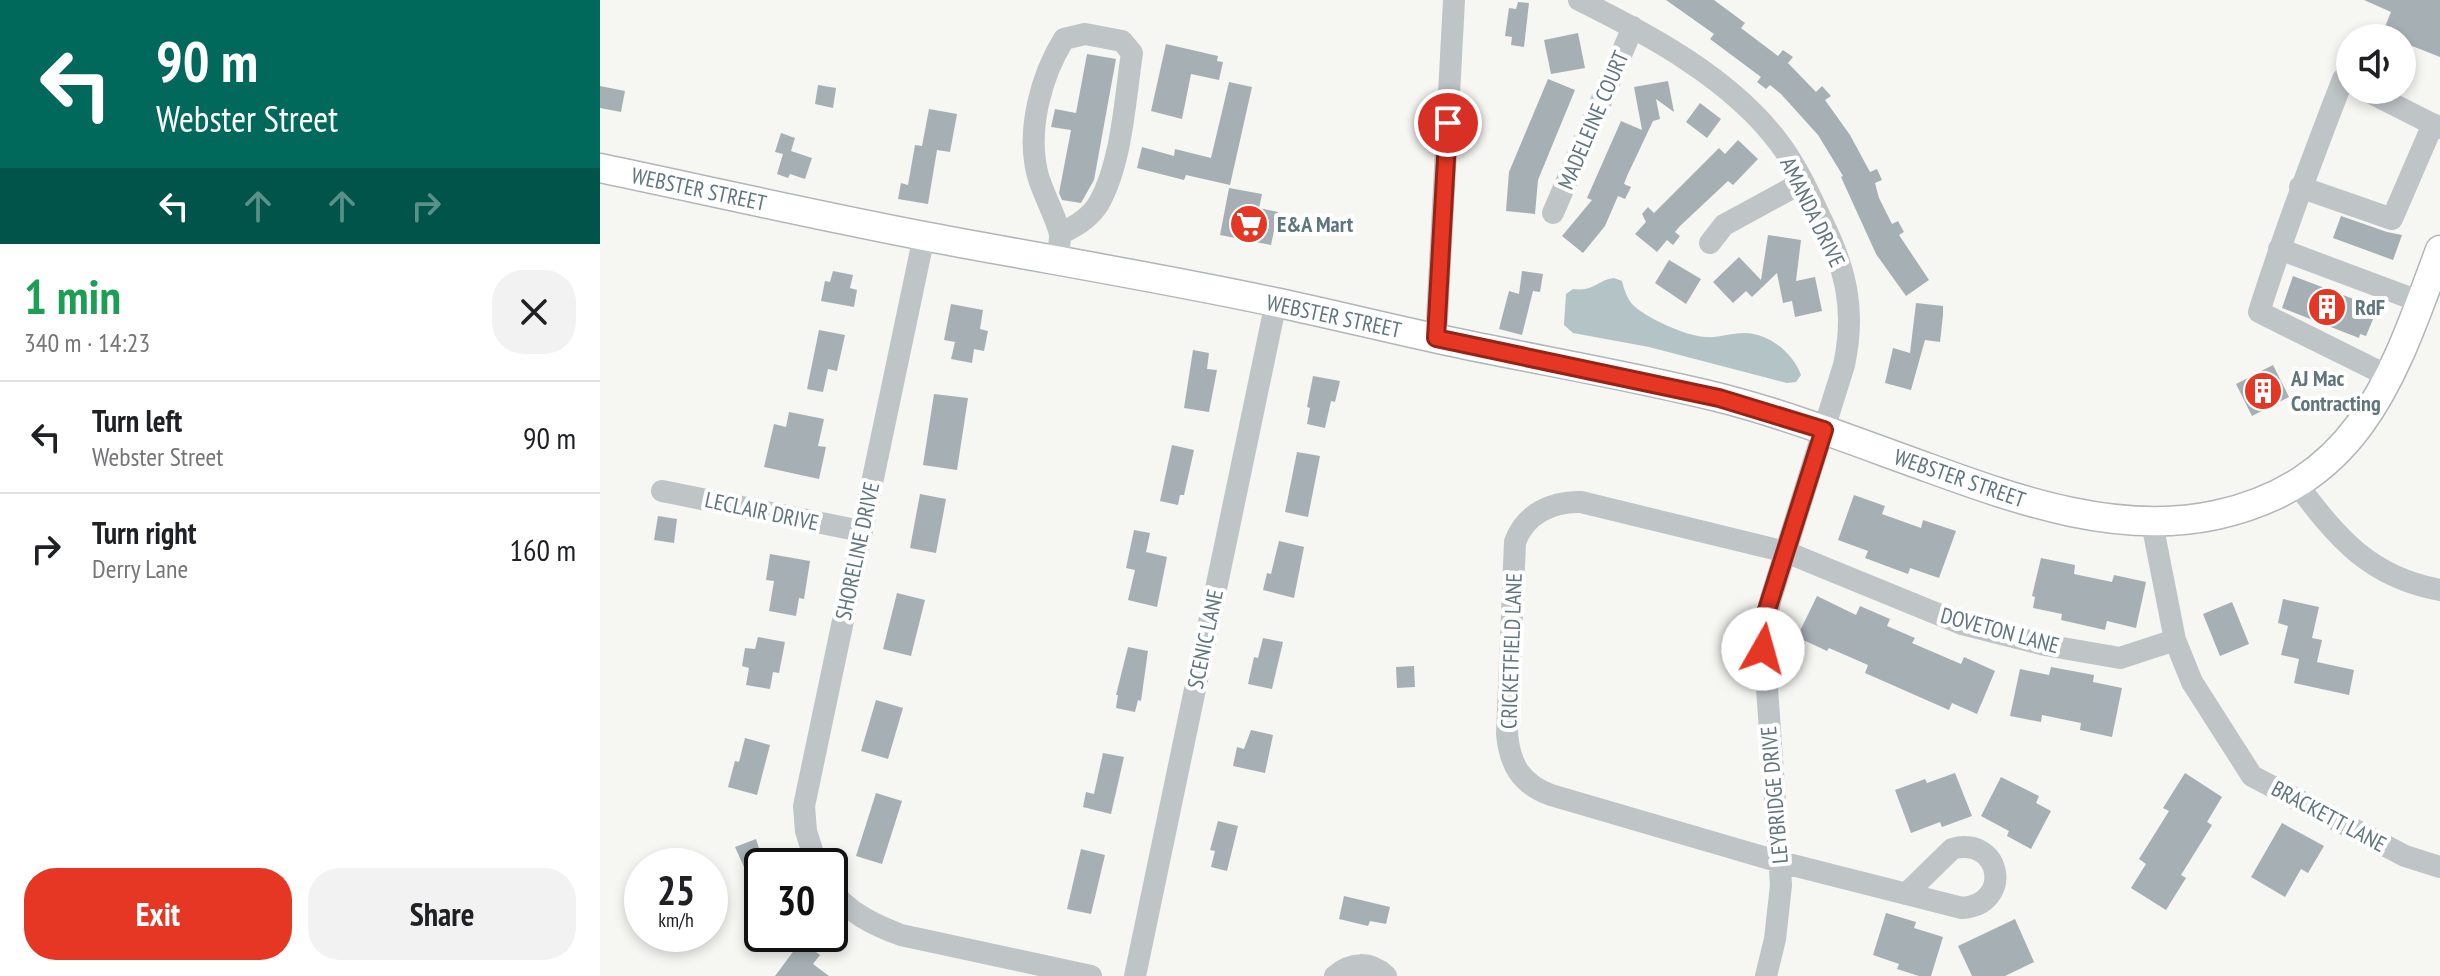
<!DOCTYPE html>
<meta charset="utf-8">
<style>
:root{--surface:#fff;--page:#f2f2f2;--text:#202124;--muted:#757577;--line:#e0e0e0;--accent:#e53724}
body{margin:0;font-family:"PT Sans Narrow",sans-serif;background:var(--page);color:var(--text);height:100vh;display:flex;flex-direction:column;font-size:30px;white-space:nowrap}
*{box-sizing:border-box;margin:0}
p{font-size:26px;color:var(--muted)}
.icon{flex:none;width:44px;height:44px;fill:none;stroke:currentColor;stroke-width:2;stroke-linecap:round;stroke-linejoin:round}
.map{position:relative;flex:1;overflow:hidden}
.details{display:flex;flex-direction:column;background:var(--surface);width:600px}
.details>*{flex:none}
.guide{background:#00695c;color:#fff;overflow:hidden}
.controls{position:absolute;left:1736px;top:24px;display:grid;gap:16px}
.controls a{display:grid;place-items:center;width:80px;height:80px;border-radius:50%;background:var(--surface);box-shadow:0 4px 12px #0003;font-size:40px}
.speed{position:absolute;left:24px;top:848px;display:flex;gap:16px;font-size:40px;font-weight:700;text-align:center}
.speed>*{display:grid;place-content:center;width:104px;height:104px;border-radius:50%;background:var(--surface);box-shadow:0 4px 12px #0003;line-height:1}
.speed small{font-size:20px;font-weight:400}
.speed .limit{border:4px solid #111;border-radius:12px;background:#fff;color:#111}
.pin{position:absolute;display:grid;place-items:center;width:68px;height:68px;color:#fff;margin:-34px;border:4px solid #fff;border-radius:50%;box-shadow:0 2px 8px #0007}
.me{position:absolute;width:88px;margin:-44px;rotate:7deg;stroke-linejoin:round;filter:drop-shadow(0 0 6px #0008)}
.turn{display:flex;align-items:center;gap:28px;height:168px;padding:0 24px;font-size:36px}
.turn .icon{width:104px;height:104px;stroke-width:2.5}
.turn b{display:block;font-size:56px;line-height:68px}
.lanes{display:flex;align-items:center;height:76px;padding:0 24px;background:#0003;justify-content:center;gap:40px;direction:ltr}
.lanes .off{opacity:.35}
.round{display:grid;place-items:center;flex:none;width:84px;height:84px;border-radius:32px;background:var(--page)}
.overview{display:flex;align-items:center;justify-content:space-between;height:136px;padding:0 24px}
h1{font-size:48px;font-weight:700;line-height:60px;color:#1e9e55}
.action{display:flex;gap:16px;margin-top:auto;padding:16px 24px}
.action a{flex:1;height:92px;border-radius:32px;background:var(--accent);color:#fff;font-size:32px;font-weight:700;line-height:92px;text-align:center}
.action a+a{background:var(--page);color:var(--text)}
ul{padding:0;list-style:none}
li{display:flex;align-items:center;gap:24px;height:112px;padding:0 24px;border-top:2px solid var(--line)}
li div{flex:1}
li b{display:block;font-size:30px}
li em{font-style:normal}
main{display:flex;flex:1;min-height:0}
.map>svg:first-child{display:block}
.water{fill:#b4c4c6}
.building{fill:#a6b0b4}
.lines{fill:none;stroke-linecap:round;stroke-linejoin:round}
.major-casing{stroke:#b0b6b9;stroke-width:31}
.minor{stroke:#bfc4c7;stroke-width:22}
.major{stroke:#fff;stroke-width:28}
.route-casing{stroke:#952417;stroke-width:20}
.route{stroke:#e53724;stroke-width:14}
.labels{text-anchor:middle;stroke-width:8;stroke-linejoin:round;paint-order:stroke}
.street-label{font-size:22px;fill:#61757e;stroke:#fff}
.poi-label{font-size:22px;font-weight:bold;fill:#61757e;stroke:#fff;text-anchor:start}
</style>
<main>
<section class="details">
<div class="guide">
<div class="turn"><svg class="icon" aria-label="left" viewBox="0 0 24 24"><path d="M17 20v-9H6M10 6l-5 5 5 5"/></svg><div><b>90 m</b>Webster Street</div></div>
<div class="lanes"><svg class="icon" aria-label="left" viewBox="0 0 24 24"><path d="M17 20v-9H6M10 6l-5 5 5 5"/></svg><svg class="icon off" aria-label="ahead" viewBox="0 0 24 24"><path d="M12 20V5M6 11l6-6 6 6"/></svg><svg class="icon off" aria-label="ahead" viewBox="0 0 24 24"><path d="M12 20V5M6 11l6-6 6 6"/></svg><svg class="icon off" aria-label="right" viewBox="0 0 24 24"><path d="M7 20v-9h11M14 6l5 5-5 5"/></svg></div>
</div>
<div class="overview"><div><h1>1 min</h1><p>340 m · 14:23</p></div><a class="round"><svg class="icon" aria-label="close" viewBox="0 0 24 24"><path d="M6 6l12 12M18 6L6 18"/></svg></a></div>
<ul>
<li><svg class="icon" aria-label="left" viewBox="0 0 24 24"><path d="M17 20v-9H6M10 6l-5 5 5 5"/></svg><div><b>Turn left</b><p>Webster Street</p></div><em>90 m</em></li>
<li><svg class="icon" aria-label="right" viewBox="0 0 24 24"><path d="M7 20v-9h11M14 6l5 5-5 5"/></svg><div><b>Turn right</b><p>Derry Lane</p></div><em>160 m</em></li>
</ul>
<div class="action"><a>Exit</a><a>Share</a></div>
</section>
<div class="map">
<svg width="1840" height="976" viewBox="0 0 1840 976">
<rect width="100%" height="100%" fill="#f6f6f3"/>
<!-- water -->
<path class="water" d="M1014,278L1022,281C1024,289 1027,298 1032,304C1044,317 1088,337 1106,337C1119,338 1131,333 1144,333C1169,333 1193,353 1201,375L1196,382L1187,383L1049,347L973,333L964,325L966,294L973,289C994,292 997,280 1014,278Z"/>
<!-- building -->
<path class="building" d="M1066,0H1114L1145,23L1141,28L1178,56L1183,50L1193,57L1188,63L1216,92L1222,86L1231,96L1225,100L1250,135L1270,172L1277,169L1282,180L1275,183L1279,198L1292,224L1298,221L1304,232L1299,235L1329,280L1306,296L1276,254L1241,177L1243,176L1218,135L1181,94L1170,85L1166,89L1157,82L1161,77L1110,39L1114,34Z
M1764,0H1840V57L1802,42V38L1782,34L1791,12Z
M918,2L929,3L924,47L911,45L912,37L905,36L909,8L916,9Z
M978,33L985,68L951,74L944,40Z
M566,44L618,56L617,61L623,62L619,80L591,74L582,119L551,111Z
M487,54L516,59L494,180L481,203L462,200L459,193L471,130L451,127L455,109L476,113Z
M948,79L975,90L938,180L935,214L906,211L909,172Z
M1068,81L1074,112L1056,99L1060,119L1053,121L1027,176L1024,184L1031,187L1025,199L1018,196L1005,226L983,253L962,236L992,200L987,198L1021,121L1042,130L1034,87Z
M629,82L652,87L630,185L586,175L584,180L537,168L542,147L574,156L575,149L611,158Z
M218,85L236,88L233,108L215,104Z
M0,86L25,91L21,112L0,108Z
M1100,103L1121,119L1107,138L1086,122Z
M329,109L357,114L350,152L337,150L328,204L298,199L301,183L308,185L315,145L322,146Z
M181,133L195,138L191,151L212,158L205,179L190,174L188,178L177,174L183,154L175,152Z
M1138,140L1158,159L1133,185L1128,181L1080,226L1075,232L1080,236L1073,245L1067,240L1057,252L1035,234L1046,222L1042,214L1048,207L1054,213L1119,148L1125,154Z
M629,188L662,194L659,208L678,212L671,245L620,235Z
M1741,216L1787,232L1802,235L1793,260L1733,238Z
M1168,235L1201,240L1196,281L1215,277L1222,311L1195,317L1192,301L1183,303L1177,273L1152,297L1146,291L1133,303L1113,282L1139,257L1161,280Z
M1069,260L1101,279L1086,304L1055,283Z
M233,271L253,275L250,288L257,290L254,307L221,301L225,281L230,282Z
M922,271L943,274L940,292L933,291L922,335L899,329L909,291L919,294Z
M1693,276L1772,306L1771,310L1776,312L1766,336L1760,334L1759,338L1682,308Z
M1316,303L1343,306V315L1340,342L1325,340L1311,390L1285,383L1293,348L1310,353Z
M351,304L383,310L380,329L388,331L384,351L374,349L372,363L351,359L355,342L344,340Z
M219,330L245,335L237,371L228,369L223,392L207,389Z
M593,350L609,353L607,369L617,370L609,412L584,408Z
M1673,365L1689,397L1652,416L1636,384Z
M713,376L740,381L735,402L731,401L725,428L707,424L710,408L707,407Z
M334,394L368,398L357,470L323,465Z
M189,412L224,419L218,446L226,447L219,479L164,467L174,424L186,427Z
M572,445L594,450L584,495H580L578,505L560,501Z
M697,452L720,456L708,517L685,512Z
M320,494L346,499L336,553L310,548Z
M1254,495L1285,506L1282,514L1321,528L1323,520L1356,531L1339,578L1310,568L1308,574L1265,558L1268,551L1238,540Z
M58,516L77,519L74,543L54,540Z
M534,530L550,533L546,552L567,557L557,607L528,600L535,570L526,568Z
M679,541L704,547L694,598L663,590L667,573L671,574Z
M170,554L210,561L204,599L199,598L196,616L169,611L174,581L166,580Z
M1441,558L1475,565L1474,574L1512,582L1514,575L1546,582L1536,628L1507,621L1505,630L1461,620L1462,614L1433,608L1435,597L1432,596Z
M297,593L325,600L311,656L283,649Z
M1217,596L1256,615L1260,606L1290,619L1287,626L1315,638L1312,643L1361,664L1364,657L1395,671L1377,714L1352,703L1349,710L1265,673L1268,665L1229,648L1227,651L1197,637Z
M1683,599L1719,607L1712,638L1722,640L1717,662L1754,670L1749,695L1694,683L1699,659L1681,655L1688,626L1678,623Z
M1632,602L1649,644L1620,656L1603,614Z
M158,637L185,642L179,673L173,672L170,689L146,685L149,668L142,666L145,648L155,649Z
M663,638L683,642L672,689L648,684L654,657L658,658Z
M528,647L548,651L541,701L538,700L535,712L516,708L518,695H516Z
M814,666L815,687L797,688L796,667Z
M1451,667L1494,675L1493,682L1522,688L1512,737L1480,730L1481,723L1442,715L1441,722L1410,716L1420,669L1449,675Z
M276,700L303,708L288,759L261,751Z
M651,730L673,735L665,773L633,766L637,747L644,749Z
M145,738L170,745L157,795L128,787L135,761L139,762Z
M503,753L524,757L511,814L483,807L486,792L494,794Z
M1355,773L1372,816L1342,827L1340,822L1311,833L1295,790L1325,779L1327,783Z
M1585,773L1622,797L1607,822L1612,825L1581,875L1586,878L1566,910L1531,888L1546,864L1539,859L1569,811L1563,808Z
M1401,777L1439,796L1436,803L1451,811L1431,849L1407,836L1409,831L1381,816Z
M276,793L302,801L282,864L256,856Z
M618,821L638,826L627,871L611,867L615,851L610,850Z
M1682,823L1724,846L1708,873L1701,869L1685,897L1651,877Z
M156,839L160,851L165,849L171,866H162V872L148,876L135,847Z
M481,849L505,855L491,914L467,909Z
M744,896L790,907L786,924L770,921L768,926L739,919Z
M1286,913L1316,922L1314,928L1343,937L1331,976H1319L1297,969L1299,964L1273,955Z
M1415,919L1434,962L1405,976H1372L1358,946Z
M201,941L220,955L213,964L229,976H175Z"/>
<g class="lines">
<defs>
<path id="major" d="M0,168C109,191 219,216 329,237C445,259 563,278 679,303C735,315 791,329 848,341C937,360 1028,375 1117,397C1189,415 1259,443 1329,468C1420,501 1519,536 1616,515C1762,483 1794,373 1840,250"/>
</defs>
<!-- major casing -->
<use href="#major" class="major-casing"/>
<!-- minor -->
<path class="minor" d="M979,0C1050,35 1132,79 1180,144C1197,167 1209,193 1221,219C1246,269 1256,310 1244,365L1171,598L1163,632L1181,885L1175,939L1166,976
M1750,83L1743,79C1713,156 1684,233 1659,312L1790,377
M1765,90L1840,128
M1700,187L1792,219L1833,124
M953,213L1033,27
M1110,243L1124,225L1203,182
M1679,249L1821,302
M456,261C458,253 460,244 460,236C460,225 440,188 437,172C427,129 441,76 464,39L485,34L522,41L532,53C525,99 522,162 499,203C490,218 475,227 461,233
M836,338L854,0
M1697,484C1738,539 1770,577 1840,590
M62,491L261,531
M1552,523L1575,640L1592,682L1652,776L1805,856L1840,867
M217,866L206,831L204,806L324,236
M230,888C247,912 274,925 301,935L491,976
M1306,894L1352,849C1401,835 1414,904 1362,908L1180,862L951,795C921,784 910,765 907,734L915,542C925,514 952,501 981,502L1186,552L1362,624L1445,645L1520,658L1575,640
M535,976L676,302
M735,976C751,962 770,961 786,976"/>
<!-- major -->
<use href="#major" class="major"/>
</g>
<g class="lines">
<defs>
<path id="route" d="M848,123L836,338L1119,398L1224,430L1166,613L1163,649"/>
</defs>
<!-- route casing -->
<use href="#route" class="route-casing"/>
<!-- route -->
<use href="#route" class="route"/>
</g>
<!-- icons -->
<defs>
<symbol id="supermarket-disc" viewBox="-11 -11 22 22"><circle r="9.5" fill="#e53724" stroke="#fff"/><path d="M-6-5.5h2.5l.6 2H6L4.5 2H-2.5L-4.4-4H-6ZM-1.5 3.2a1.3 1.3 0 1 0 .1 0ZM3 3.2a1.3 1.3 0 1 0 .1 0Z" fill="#fff"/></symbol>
<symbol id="building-disc" viewBox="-11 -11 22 22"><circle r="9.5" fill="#e53724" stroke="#fff"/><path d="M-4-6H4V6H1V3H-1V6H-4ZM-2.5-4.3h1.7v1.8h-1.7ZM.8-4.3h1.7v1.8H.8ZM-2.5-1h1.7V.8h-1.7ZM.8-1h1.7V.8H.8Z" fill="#fff"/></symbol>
</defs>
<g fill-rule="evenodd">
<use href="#supermarket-disc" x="627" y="202" width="44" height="44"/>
<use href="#building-disc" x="1705" y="285" width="44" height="44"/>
<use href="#building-disc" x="1641" y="369" width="44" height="44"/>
</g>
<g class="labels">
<!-- street labels -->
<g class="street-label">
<text transform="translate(993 120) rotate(-67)" y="8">MADELEINE COURT</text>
<text transform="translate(99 189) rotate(12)" y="8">WEBSTER STREET</text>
<text transform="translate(1213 212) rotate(64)" y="8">AMANDA DRIVE</text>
<text transform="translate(734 316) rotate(12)" y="8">WEBSTER STREET</text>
<text transform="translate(1360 478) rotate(19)" y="8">WEBSTER STREET</text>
<text transform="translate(162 511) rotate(12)" y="8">LECLAIR DRIVE</text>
<text transform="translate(257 551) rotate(-78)" y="8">SHORELINE DRIVE</text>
<text transform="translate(1400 630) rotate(15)" y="8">DOVETON LANE</text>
<text transform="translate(605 639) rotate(-78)" y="8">SCENIC LANE</text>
<text transform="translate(911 651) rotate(-88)" y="8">CRICKETFIELD LANE</text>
<text transform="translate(1174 795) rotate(-95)" y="8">LEYBRIDGE DRIVE</text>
<text transform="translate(1729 816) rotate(28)" y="8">BRACKETT LANE</text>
</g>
<!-- poi labels -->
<g class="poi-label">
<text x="677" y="232">E&amp;A Mart</text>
<text x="1755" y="315">RdF</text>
<text x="1691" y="386">AJ Mac<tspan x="1691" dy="25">Contracting</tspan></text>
</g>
</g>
</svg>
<div class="controls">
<a><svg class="icon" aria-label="sound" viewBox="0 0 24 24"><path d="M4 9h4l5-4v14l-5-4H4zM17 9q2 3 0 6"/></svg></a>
</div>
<div class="speed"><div>25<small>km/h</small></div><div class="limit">30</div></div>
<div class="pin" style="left:848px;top:123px;background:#d93025"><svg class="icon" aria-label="arrive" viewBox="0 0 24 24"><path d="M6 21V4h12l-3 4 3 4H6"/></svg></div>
<svg class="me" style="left:1163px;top:649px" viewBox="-20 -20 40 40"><circle r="19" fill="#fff"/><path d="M0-13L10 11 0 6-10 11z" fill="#e53724"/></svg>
</div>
</main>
